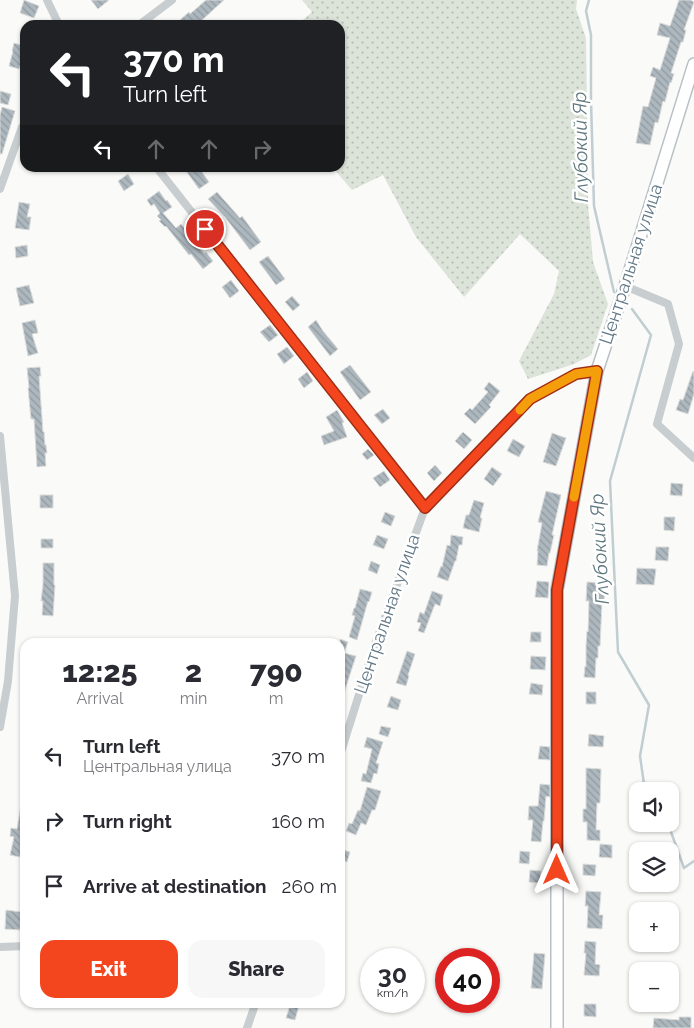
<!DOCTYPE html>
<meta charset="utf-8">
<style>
:root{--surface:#fff;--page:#f7f7f7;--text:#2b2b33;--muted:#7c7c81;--accent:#f4461e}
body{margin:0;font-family:Raleway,sans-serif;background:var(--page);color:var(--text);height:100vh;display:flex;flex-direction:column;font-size:19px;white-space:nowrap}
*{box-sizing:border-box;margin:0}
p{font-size:16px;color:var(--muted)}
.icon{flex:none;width:28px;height:28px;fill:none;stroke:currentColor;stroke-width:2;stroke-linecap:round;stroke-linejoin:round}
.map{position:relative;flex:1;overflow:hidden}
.panel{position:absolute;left:20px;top:638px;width:325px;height:370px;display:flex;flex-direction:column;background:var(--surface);border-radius:15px;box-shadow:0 1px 4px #0004}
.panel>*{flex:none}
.guide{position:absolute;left:20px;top:20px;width:325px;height:152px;border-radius:15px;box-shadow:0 1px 4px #0004;background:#202124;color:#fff;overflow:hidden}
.buttons{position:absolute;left:629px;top:782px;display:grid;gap:10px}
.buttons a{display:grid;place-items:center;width:50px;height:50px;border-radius:10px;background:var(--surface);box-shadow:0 1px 4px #0004;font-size:25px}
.speed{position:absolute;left:360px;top:948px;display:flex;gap:10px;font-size:25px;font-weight:700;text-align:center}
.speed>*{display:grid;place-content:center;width:65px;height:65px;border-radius:50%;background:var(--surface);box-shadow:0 1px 4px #0004;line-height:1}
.speed small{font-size:12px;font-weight:400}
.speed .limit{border:8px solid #d22;background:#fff;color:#111}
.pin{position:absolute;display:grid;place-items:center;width:42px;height:42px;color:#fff;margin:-21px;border:2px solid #fff;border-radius:50%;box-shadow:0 1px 5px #0007}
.me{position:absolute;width:55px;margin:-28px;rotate:0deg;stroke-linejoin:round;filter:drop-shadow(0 0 4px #0008)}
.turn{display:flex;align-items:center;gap:18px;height:105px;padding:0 20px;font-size:22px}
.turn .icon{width:65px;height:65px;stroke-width:2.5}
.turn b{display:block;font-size:35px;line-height:42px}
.lanes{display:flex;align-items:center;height:48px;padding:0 20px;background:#0003;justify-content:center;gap:25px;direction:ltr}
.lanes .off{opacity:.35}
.eta{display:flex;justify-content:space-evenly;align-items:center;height:85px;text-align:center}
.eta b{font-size:30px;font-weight:800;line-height:35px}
.primary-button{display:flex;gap:10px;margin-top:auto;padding:10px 20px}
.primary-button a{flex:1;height:58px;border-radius:15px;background:var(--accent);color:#fff;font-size:20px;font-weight:800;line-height:58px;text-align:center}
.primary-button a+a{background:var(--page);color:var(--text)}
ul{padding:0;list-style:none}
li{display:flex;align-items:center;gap:15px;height:65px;padding:0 20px}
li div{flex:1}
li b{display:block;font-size:19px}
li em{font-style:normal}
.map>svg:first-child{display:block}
.grass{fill:url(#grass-dots)}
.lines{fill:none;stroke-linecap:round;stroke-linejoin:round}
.stream{stroke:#c0cdd1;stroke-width:2.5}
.building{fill:url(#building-back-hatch);stroke:#dcdcda}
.secondary-casing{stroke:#b9c0c5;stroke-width:14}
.street{stroke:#c8cdd0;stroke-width:8}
.secondary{stroke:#fff;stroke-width:11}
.route-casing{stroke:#9f2e14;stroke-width:12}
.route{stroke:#f4461e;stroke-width:9}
.slow{stroke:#f59e0b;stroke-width:9}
.labels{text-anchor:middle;stroke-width:5;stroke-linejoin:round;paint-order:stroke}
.street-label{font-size:18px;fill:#627886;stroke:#fff}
.water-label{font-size:19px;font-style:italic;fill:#5e777e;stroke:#fff}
</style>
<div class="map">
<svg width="694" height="1028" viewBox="0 0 694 1028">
<defs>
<pattern id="grass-dots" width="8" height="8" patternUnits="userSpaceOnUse" patternTransform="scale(1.25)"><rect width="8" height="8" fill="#dce3d8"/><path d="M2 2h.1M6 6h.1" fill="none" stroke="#b6bdb5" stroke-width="1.8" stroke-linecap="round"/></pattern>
<pattern id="building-back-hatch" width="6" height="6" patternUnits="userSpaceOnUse" patternTransform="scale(1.25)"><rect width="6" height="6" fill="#adb8be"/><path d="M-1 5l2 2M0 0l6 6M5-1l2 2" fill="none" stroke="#909aa0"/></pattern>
</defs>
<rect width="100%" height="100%" fill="#fafaf8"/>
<!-- grass -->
<path class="grass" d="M302,0H577L576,9L586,38L588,204L593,262L608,304L591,355L574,364L528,379L519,361L554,294L559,271L520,234L464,297L416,237L383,175L352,190L333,168H340V25H297L312,12Z"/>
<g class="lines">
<!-- stream -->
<path class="stream" d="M589,0L586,11L591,35V101L594,206L614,292
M632,309L651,335L610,481L618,652L649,705L640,756L645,791
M670,813L671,832L684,868L694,861"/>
</g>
<!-- building -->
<path class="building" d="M24,0L39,6L34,18L20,13Z
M91,0H109L98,9Z
M206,0H224L201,21L200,20L193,25H185L180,20L189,12L190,14Z
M679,0H690L694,2L684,30H686L683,42H681L671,73L674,74L671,83L670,82L665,102L663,101L658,123L655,122L650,145L636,143L643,106L648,107L656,78L650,76L653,67L660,70L670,38L657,35L660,23L670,26Z
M14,43L25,46V55L24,54L19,69L9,66L13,51H12Z
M0,91L11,94L8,105L0,103Z
M2,107L15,111L2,154H0V115Z
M184,168H199L209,182L199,189Z
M128,174L134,184L124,191L118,181Z
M159,191L166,201L167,200L172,207L163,213L176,228L181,224L204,253L206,252L213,261L203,269L191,254L189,255L166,226L165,227L159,221L161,220L157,216L160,213L154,204L151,206L147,200Z
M217,192L240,218L242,216L261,242L250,250L225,217L208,199Z
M19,202L30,204L27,217H31L29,230L15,228Z
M27,245L28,256L16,258L15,247Z
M268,256L285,279L276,285L259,262Z
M231,280L239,291L230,298L222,287Z
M29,285L34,303L20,306L16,288Z
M292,296L300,305L293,311L285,302Z
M35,320L38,333L32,334L38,353L28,356L22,323Z
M316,320L323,331L338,349L330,356L308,327Z
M270,325L278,335L269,342L260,332Z
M287,347L294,356L284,364L277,354Z
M350,365L371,392L360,400L340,372Z
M40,367L41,376H39L43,432H44L45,445H46L47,453H45L46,466L37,467L34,419H31L28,388H29L27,368Z
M693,371L694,372V394L688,414L676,410L680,399L683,400Z
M307,372L313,381L304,388L298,379Z
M489,382L500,391L489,405L491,407L475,424L464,414L470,408L472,410L488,392L484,389Z
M383,409L390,418L382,424L374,415Z
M337,410L344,422L342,423L347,437L324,445L321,436L334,431L326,417Z
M463,432L472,440L464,449L455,441Z
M552,433L566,438L556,466L543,462Z
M513,439L525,446L519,457L507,451Z
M368,449L374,455L367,460L362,454Z
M435,465L442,473L434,481L427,473Z
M492,467L502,474L493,486L484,479Z
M384,471L390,480L380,487L373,478Z
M671,483L683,484L682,496L670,495Z
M546,491L561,495L552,535H554L550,553H549L547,566L537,565L538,551H537L542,523L538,522Z
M40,495H53V508H40Z
M474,500L484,503L480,518H482L479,532L463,528L466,515H469Z
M385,512L395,516L391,526L381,522Z
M664,517H675L674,531L664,530Z
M377,535L388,539L384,549L373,545Z
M451,535L463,537L462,545H459L456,561H455L448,581L437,577L441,566L442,567L447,545L450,546Z
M41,539H53V548H41Z
M656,547H669L668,561L655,560Z
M371,561L380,565L377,574L368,570Z
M43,563H54V585H55L53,616L42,615L43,601H41L43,584Z
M637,568L656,569L654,585L636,584Z
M537,581L549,582L548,598L535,597Z
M587,582L605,583L604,602H602L600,646H598V658H596L595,678L584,677L585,666L586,667V645L587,631L588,632L589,601H586Z
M360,589L372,592L369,602L368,601L357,640L349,637L355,616L352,615L354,608H355Z
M432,591L443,595L440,606L435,604L424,633L418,631L421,623L417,622L420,612L424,614Z
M531,632H541V642H530Z
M340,639L348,642L344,653L356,656L341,702L340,701Z
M407,651L415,654L408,675L409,676L406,686L396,683Z
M531,656L546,657L545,670L530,669Z
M531,683L543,685L542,695L529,694Z
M586,692H596V704H586Z
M391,696L401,700L398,710L387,707Z
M381,726L391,728L388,737L379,734Z
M589,734L604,736L603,747L588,746Z
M367,737L383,742L376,763L379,764L377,774L374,773L371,783L361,781L363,773L366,774L372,749L364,747Z
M540,746L550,747V760L538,759Z
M586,768L601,769L600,803H597L596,830H600V841L587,840V822H583V809H586Z
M540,784L550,785V797L546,796L544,821H543L541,842L531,841L533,820H528L529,806H538Z
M367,787L381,791L375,810H372L366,825L361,823L356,835L346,831L349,823L352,824L358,810L360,811Z
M21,805L25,806V858L10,855L14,837L10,836L11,828L17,829Z
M600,844L612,845V858L599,857Z
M340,849L350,852L347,862L340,860Z
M520,851L530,852L529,864L519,863Z
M583,864L596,865L595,876L583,875Z
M530,870L541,871L540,883L529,882Z
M586,891L601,892L599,915H603L602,929L587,928L588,906H585Z
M6,910L21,912L20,930L5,929Z
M585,941L596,942L595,964L600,965L599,976L584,975L586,953H584Z
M534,953L545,954L542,989L531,988Z
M291,1002H300L295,1020L286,1018Z
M584,1004H596V1017L584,1016Z
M679,1017H691V1028H653L654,1018L679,1020Z"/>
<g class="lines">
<defs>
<path id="secondary" d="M557,1028V590L597,371L625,286L694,64"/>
</defs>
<!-- secondary casing -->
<use href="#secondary" class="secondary-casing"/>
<!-- street -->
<path class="street" d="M47,0L59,25
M139,25L172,0
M157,168L425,508
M0,189L22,127L25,124
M625,286L668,304L679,344L657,424L694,458
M0,436L15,596L8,681L0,727
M340,755L373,650L425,508L530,399L576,374L597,371
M0,947L25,946
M247,1028L256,1002"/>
<!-- secondary -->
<use href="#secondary" class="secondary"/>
</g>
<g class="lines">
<defs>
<path id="route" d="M205,229L425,508L530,399L576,374L597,371L557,590V870"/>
</defs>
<!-- route casing -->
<use href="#route" class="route-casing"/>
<!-- route -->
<use href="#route" class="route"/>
<!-- slow -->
<path class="slow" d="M520,410L530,399L576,374L597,371L574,497"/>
</g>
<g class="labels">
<!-- street labels -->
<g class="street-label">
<text transform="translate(631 264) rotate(-72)" y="6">Центральная улица</text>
<text transform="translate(387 614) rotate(-71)" y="6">Центральная улица</text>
</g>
<!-- water labels -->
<g class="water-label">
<text transform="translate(580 147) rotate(-91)" y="7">Глубокий Яр</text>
<text transform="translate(599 549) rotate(-93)" y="7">Глубокий Яр</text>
</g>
</g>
</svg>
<div class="buttons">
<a><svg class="icon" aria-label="sound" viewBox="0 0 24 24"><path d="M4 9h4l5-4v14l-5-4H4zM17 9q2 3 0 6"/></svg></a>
<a><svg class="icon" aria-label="layers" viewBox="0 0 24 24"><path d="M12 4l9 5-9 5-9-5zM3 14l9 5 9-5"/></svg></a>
<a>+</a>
<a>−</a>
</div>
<div class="speed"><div>30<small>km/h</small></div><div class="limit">40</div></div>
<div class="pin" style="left:205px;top:229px;background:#d93025"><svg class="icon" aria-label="arrive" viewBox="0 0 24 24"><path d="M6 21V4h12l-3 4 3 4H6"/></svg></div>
<svg class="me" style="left:557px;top:870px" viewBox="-20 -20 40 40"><path d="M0-17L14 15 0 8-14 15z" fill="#f4461e" stroke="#fff" stroke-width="4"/></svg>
<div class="guide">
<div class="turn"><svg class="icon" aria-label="left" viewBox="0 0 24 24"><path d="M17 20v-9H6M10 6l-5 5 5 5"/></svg><div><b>370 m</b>Turn left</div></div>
<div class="lanes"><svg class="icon" aria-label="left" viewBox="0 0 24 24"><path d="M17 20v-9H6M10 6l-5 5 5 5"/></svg><svg class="icon off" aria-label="ahead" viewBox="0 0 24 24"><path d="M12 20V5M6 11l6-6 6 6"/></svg><svg class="icon off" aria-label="ahead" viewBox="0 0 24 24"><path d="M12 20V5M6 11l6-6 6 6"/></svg><svg class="icon off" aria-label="right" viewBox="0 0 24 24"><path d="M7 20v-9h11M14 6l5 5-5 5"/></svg></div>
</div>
<section class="panel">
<div class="eta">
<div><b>12:25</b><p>Arrival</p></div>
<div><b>2</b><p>min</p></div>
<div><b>790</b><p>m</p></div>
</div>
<ul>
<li><svg class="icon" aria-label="left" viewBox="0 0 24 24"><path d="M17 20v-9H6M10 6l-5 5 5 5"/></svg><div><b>Turn left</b><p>Центральная улица</p></div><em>370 m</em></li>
<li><svg class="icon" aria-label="right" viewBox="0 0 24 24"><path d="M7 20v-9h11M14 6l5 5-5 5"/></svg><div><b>Turn right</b></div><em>160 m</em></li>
<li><svg class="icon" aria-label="arrive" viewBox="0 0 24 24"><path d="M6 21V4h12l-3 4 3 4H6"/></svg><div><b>Arrive at destination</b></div><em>260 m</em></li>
</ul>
<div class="primary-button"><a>Exit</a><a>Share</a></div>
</section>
</div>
